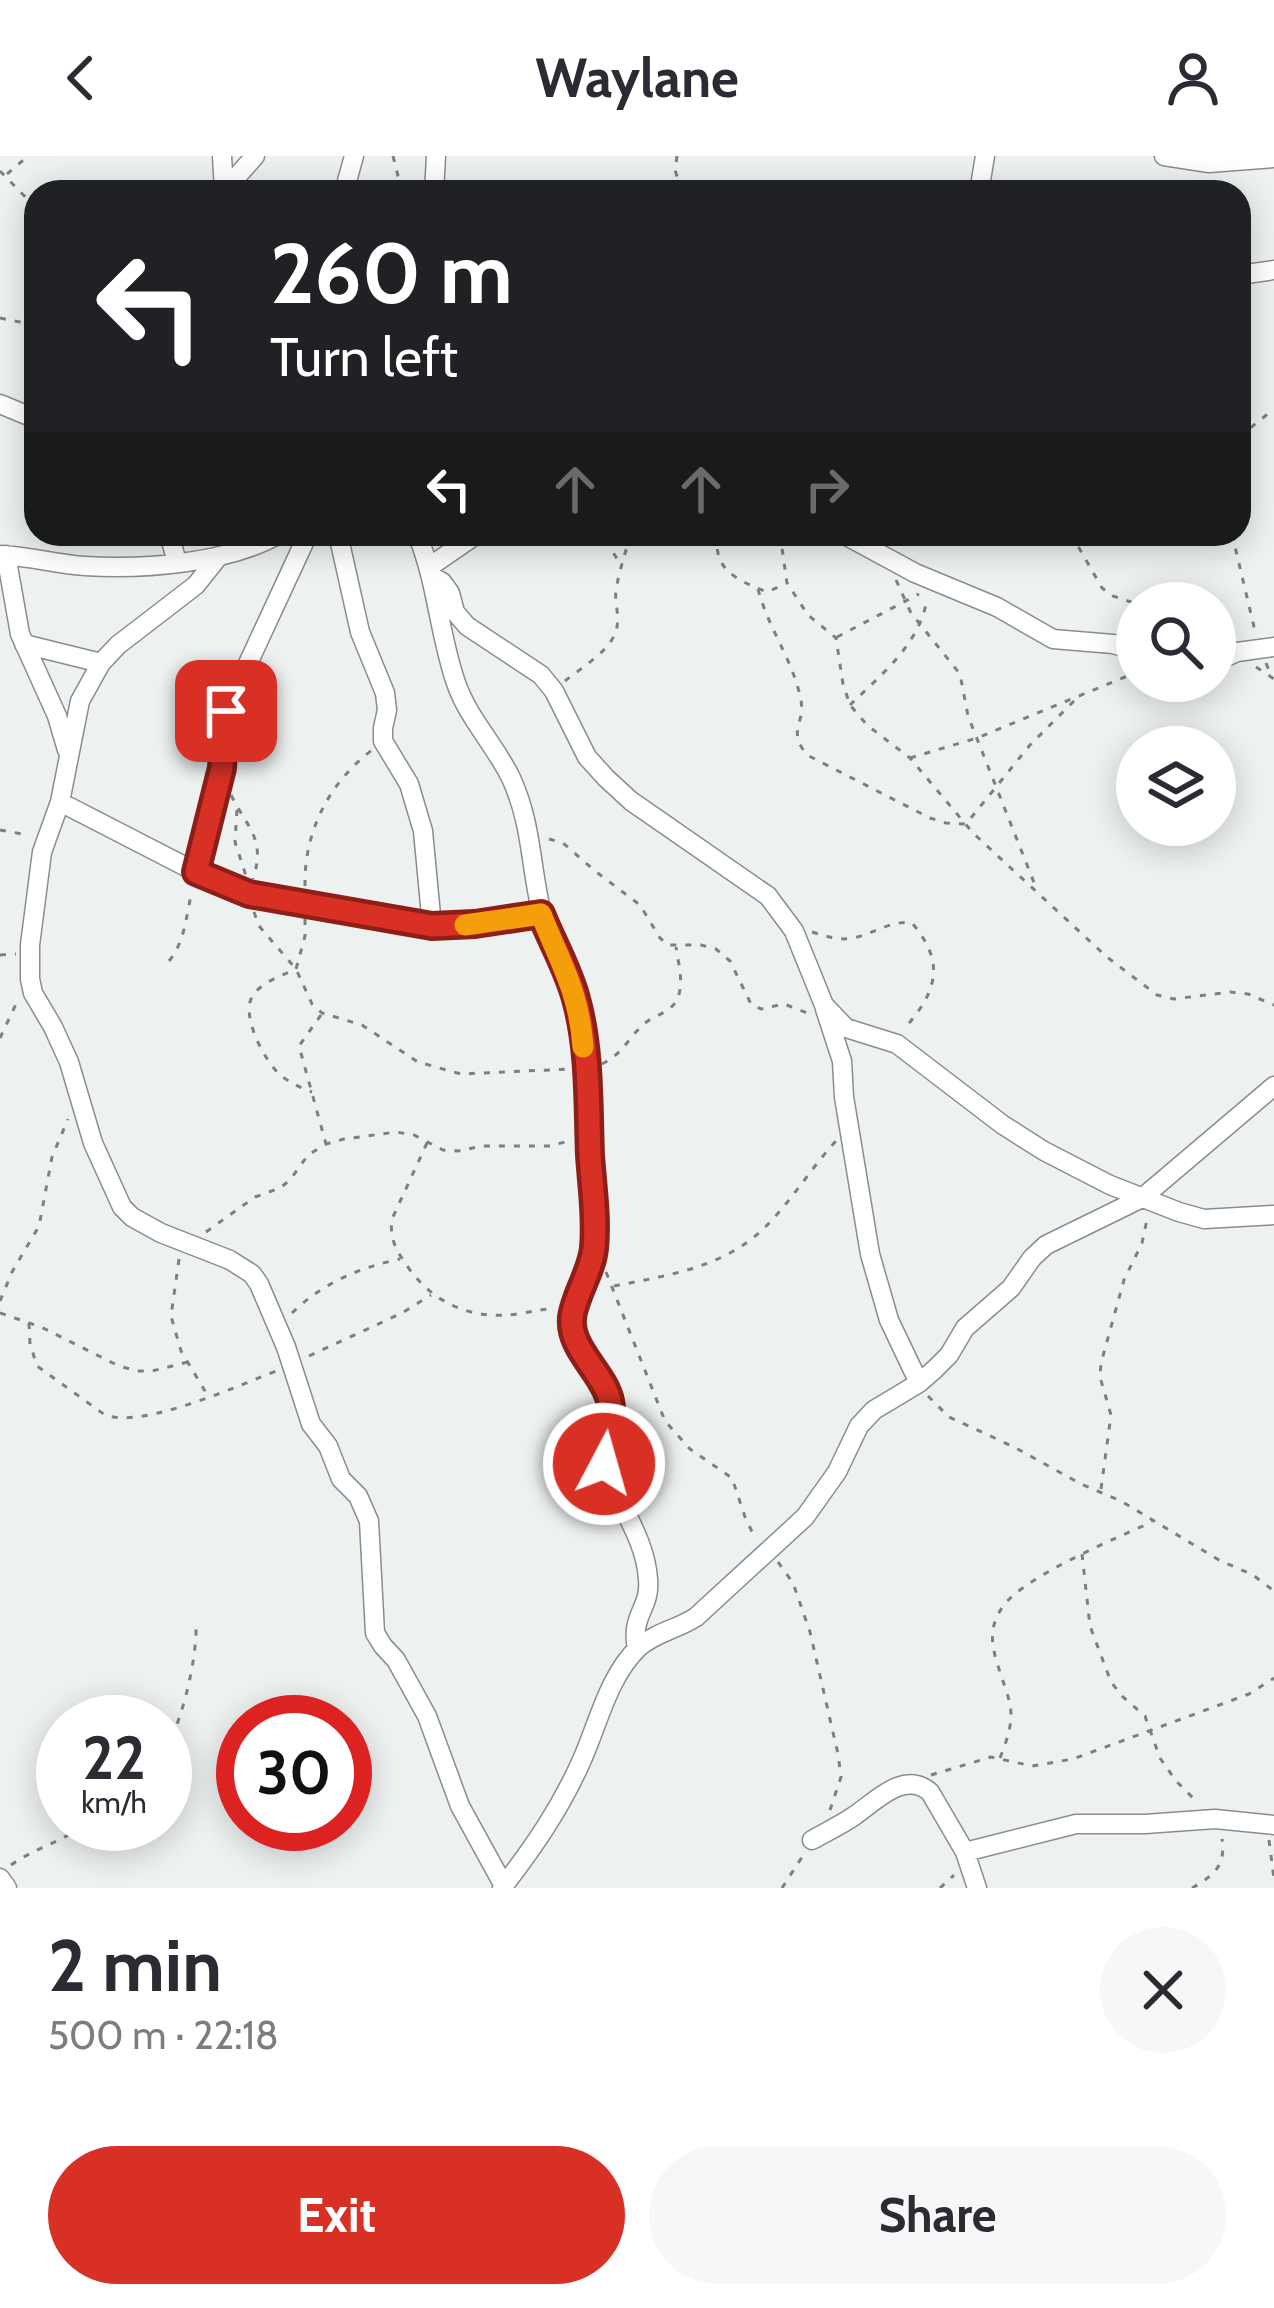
<!DOCTYPE html>
<meta charset="utf-8">
<style>
:root{--surface:#fff;--page:#f7f7f7;--text:#2b2b33;--muted:#7c7c81;--accent:#d93025}
body{margin:0;font-family:Cabin,sans-serif;background:var(--page);color:var(--text);height:100vh;display:flex;flex-direction:column;font-size:45px;white-space:nowrap}
*{box-sizing:border-box;margin:0}
p{font-size:39px;color:var(--muted)}
.icon{flex:none;width:66px;height:66px;fill:none;stroke:currentColor;stroke-width:2;stroke-linecap:round;stroke-linejoin:round}
.map{position:relative;height:1732px;overflow:hidden}
.panel{display:flex;flex-direction:column;background:var(--surface);flex:1}
.panel>*{flex:none}
.guide{position:absolute;left:24px;top:24px;width:1227px;height:366px;border-radius:36px;box-shadow:0 6px 30px #0003;background:#202124;color:#fff;overflow:hidden}
.controls{position:absolute;left:1116px;top:426px;display:grid;gap:24px}
.controls a{display:grid;place-items:center;width:120px;height:120px;border-radius:50%;background:var(--surface);box-shadow:0 6px 30px #0003;font-size:60px}
.speed{position:absolute;left:36px;top:1539px;display:flex;gap:24px;font-size:60px;font-weight:700;text-align:center}
.speed>*{display:grid;place-content:center;width:156px;height:156px;border-radius:50%;background:var(--surface);box-shadow:0 6px 30px #0003;line-height:1}
.speed small{font-size:30px;font-weight:400}
.speed .limit{border:18px solid #d22;background:#fff;color:#111}
.pin{position:absolute;display:grid;place-items:center;width:102px;height:102px;color:#fff;margin:-51px;border-radius:24px;box-shadow:0 6px 18px #0006}
.me{position:absolute;width:132px;margin:-66px;rotate:6deg;stroke-linejoin:round;filter:drop-shadow(0 0 9px #0008)}
.turn{display:flex;align-items:center;gap:42px;height:252px;padding:0 48px;font-size:54px}
.turn .icon{width:156px;height:156px;stroke-width:2.5}
.turn b{display:block;font-size:84px;line-height:102px}
.lanes{display:flex;align-items:center;height:114px;padding:0 48px;background:#0003;justify-content:center;gap:60px;direction:ltr}
.lanes .off{opacity:.35}
.round{display:grid;place-items:center;flex:none;width:126px;height:126px;border-radius:63px;background:var(--page)}
.summary{display:flex;align-items:center;justify-content:space-between;height:204px;padding:0 48px}
h1{font-size:72px;font-weight:800;line-height:90px}
.button{display:flex;gap:24px;margin-top:auto;padding:24px 48px}
.button a{flex:1;height:138px;border-radius:72px;background:var(--accent);color:#fff;font-size:48px;font-weight:800;line-height:138px;text-align:center}
.button a+a{background:var(--page);color:var(--text)}
header{display:flex;justify-content:space-between;align-items:center;height:156px;padding:0 48px;background:var(--surface);font-size:54px;font-weight:800}
.map>svg:first-child{display:block}
.lines{fill:none;stroke-linecap:round;stroke-linejoin:round}
.minor-casing{stroke:#898d8c;stroke-width:21}
.path{stroke:#7d8080;stroke-width:3;stroke-dasharray:6 9;stroke-linecap:butt}
.minor{stroke:#fff;stroke-width:18}
.route-casing{stroke:#8d1f18;stroke-width:30}
.route{stroke:#d93025;stroke-width:21}
.slow{stroke:#f59e0b;stroke-width:21}
</style>
<header><svg class="icon" aria-label="back" viewBox="0 0 24 24"><path d="M15 5l-7 7 7 7"/></svg>Waylane<svg class="icon" aria-label="person" viewBox="0 0 24 24"><circle cx="12" cy="8" r="4"/><path d="M4 21q1-7 8-7t8 7"/></svg></header>
<div class="map">
<svg width="1274" height="1732" viewBox="0 0 1274 1732">
<rect width="100%" height="100%" fill="#edf1f0"/>
<g class="lines">
<defs>
<path id="minor" d="M222,0L224,35
M1164,0L1209,7L1274,2
M223,36L255,0
M344,36L354,0
M434,36L436,0
M984,36L981,24L985,0
M1239,119L1274,114
M0,248L36,263
M169,378L177,406
M338,378L360,476L385,537L387,554L383,572V585L409,628L423,675L432,770
M417,378C437,426 439,478 456,527C468,562 495,589 511,622C532,668 530,707 541,754C548,787 570,814 577,847C589,896 588,950 591,1001C592,1031 597,1061 595,1092C592,1116 575,1137 572,1161C568,1190 601,1216 609,1242C616,1264 599,1283 604,1304C614,1345 645,1378 648,1423C651,1453 630,1458 637,1493
M843,378L915,417L997,451L1053,483L1113,488L1137,495
M0,399C28,400 56,408 85,410C142,414 229,407 279,378
M6,399L20,478L57,560L67,594
M219,400L196,429L118,489L101,507L80,545L60,646L42,696L30,789V823L33,837L53,871L69,906L93,987L122,1051L132,1061L161,1077L230,1104L252,1118L259,1128L286,1191L311,1268L328,1290L341,1323L358,1340L369,1365L375,1477L383,1490L396,1504L427,1560L460,1650L504,1730
M429,411L477,378
M433,421L442,426L450,437L455,456L467,470L541,519L554,535L587,601L606,622L631,645L768,740L794,775L824,849L846,872L897,888L1003,969L1044,995L1110,1029L1179,1056L1204,1063L1274,1059
M24,488L101,507
M1215,506L1237,496L1274,491
M60,646L196,716L249,738L432,770L474,768L541,757
M196,716L222,612L226,555L308,378
M825,853L842,905L844,941L870,1098L889,1164L919,1227
M812,1684C826,1676 841,1669 854,1660C876,1645 904,1614 930,1636L965,1696L977,1732
M965,1696L1076,1668H1145L1215,1663L1274,1669
M0,1722L7,1732
M502,1732C533,1692 560,1653 581,1606C598,1569 608,1520 639,1491C656,1476 678,1473 696,1461L805,1361L837,1316L859,1270L874,1254L919,1227L935,1213L949,1199L965,1172L1011,1132L1032,1102L1046,1089L1142,1042L1274,930"/>
</defs>
<!-- minor casing -->
<use href="#minor" class="minor-casing"/>
<!-- path -->
<path class="path" d="M393,0L402,36
M677,0L675,14L682,36
M0,15L36,52
M7,18L28,0
M0,162L25,167
M1239,281L1274,253
M592,378L606,385L619,406
M719,378C710,412 738,425 767,436L785,428
M780,378L787,427L808,459L836,482L843,528L850,549L867,569L910,602L973,677L1107,801L1157,839L1174,843L1230,836L1248,838L1274,849
M1071,378L1102,432L1113,440L1137,448
M1232,378L1255,475
M896,424L911,457L960,518L968,560L1037,734
M758,433C768,472 793,504 801,544C805,569 787,574 807,599L930,662L946,667L966,668L1030,589L1079,540
M837,481L919,438
M1266,507L1272,522
M1256,511L1274,523
M565,525C581,512 605,498 614,480C622,464 614,449 616,433C620,413 625,397 631,378
M850,549C881,519 921,487 927,442
M910,602L977,582L1137,516
M231,639C248,673 266,683 253,723
M237,654L235,686L246,720
M0,674L28,679
M549,683L563,687L595,715L640,749L660,782L668,789H701L716,793L730,805L751,848L761,853L784,848L807,857
M305,730C304,675 329,627 372,594
M254,756L259,770L296,813L312,848L322,857L362,869L418,906L461,918L569,913
M305,763V780L296,813C281,820 255,828 250,846C245,867 264,902 278,917C288,926 299,931 312,936
M812,776C826,780 839,785 853,782C874,778 890,764 912,767C946,807 937,835 905,872
M0,799L16,798
M169,805C185,786 186,760 192,735
M321,859L299,890L326,988
M0,882L17,846
M602,908C624,897 627,883 643,869C650,862 660,859 668,854C688,839 679,812 676,791
M427,987L392,1063C389,1085 398,1097 410,1114C436,1149 474,1164 517,1158C530,1156 541,1153 554,1153
M206,1076L255,1041L280,1032L290,1024L308,999L326,988L344,983L396,976L414,979L443,994L458,995L482,990H550L572,984
M179,1103L171,1160L181,1195L208,1240
M606,1116L665,1265L690,1293L732,1322L745,1361L755,1382
M614,1130C670,1119 729,1111 770,1066C794,1041 812,1011 836,985
M0,1145L12,1116L39,1070L52,1001L68,963
M0,1157L41,1171L119,1210L137,1215H152L188,1206
M292,1157C323,1127 358,1112 400,1103
M29,1167L30,1188L37,1210L105,1259C144,1273 239,1229 279,1214
M309,1200L402,1157L431,1139
M928,1240L949,1261L1014,1291L1081,1328L1121,1345L1219,1404L1253,1419L1274,1435
M1101,1333L1111,1259L1100,1221L1101,1207L1124,1124L1142,1087L1148,1059
M1082,1398L1090,1470L1111,1526L1123,1541L1145,1560L1160,1602L1176,1625L1197,1646
M778,1406L793,1427L810,1476L838,1598L841,1621L830,1654
M165,1595C182,1566 197,1503 196,1470
M1000,1602C1020,1552 1009,1549 996,1503C990,1483 991,1466 1004,1449C1026,1420 1116,1382 1152,1366
M931,1619L991,1601L1032,1610L1073,1603L1249,1538L1274,1522
M1269,1684L1274,1723
M11,1709C35,1692 60,1687 85,1668
M782,1732L804,1698
M940,1732L954,1719
M1192,1732C1214,1719 1226,1710 1222,1683"/>
<!-- minor -->
<use href="#minor" class="minor"/>
</g>
<g class="lines">
<defs>
<path id="route" d="M226,555L222,612L196,716L249,738L432,770L475,768L541,758C552,786 568,813 576,843C590,893 588,948 590,999C592,1030 597,1061 594,1092C592,1115 574,1141 572,1162C569,1193 604,1217 610,1245C615,1266 601,1285 604,1308"/>
</defs>
<!-- route casing -->
<use href="#route" class="route-casing"/>
<!-- route -->
<use href="#route" class="route"/>
<!-- slow -->
<path class="slow" d="M465,769L541,758C560,807 579,835 583,891"/>
</g>
</svg>
<div class="controls">
<a><svg class="icon" aria-label="search" viewBox="0 0 24 24"><circle cx="10" cy="10" r="6"/><path d="M15 15l6 6"/></svg></a>
<a><svg class="icon" aria-label="layers" viewBox="0 0 24 24"><path d="M12 4l9 5-9 5-9-5zM3 14l9 5 9-5"/></svg></a>
</div>
<div class="speed"><div>22<small>km/h</small></div><div class="limit">30</div></div>
<div class="pin" style="left:226px;top:555px;background:#d93025"><svg class="icon" aria-label="arrive" viewBox="0 0 24 24"><path d="M6 21V4h12l-3 4 3 4H6"/></svg></div>
<svg class="me" style="left:604px;top:1308px" viewBox="-20 -20 40 40"><circle r="17" fill="#d93025" stroke="#fff" stroke-width="3"/><path d="M0-11L8 9 0 5-8 9z" fill="#fff"/></svg>
<div class="guide">
<div class="turn"><svg class="icon" aria-label="left" viewBox="0 0 24 24"><path d="M17 20v-9H6M10 6l-5 5 5 5"/></svg><div><b>260 m</b>Turn left</div></div>
<div class="lanes"><svg class="icon" aria-label="left" viewBox="0 0 24 24"><path d="M17 20v-9H6M10 6l-5 5 5 5"/></svg><svg class="icon off" aria-label="ahead" viewBox="0 0 24 24"><path d="M12 20V5M6 11l6-6 6 6"/></svg><svg class="icon off" aria-label="ahead" viewBox="0 0 24 24"><path d="M12 20V5M6 11l6-6 6 6"/></svg><svg class="icon off" aria-label="right" viewBox="0 0 24 24"><path d="M7 20v-9h11M14 6l5 5-5 5"/></svg></div>
</div>
</div>
<section class="panel">
<div class="summary"><div><h1>2 min</h1><p>500 m · 22:18</p></div><a class="round"><svg class="icon" aria-label="close" viewBox="0 0 24 24"><path d="M6 6l12 12M18 6L6 18"/></svg></a></div>
<div class="button"><a>Exit</a><a>Share</a></div>
</section>
